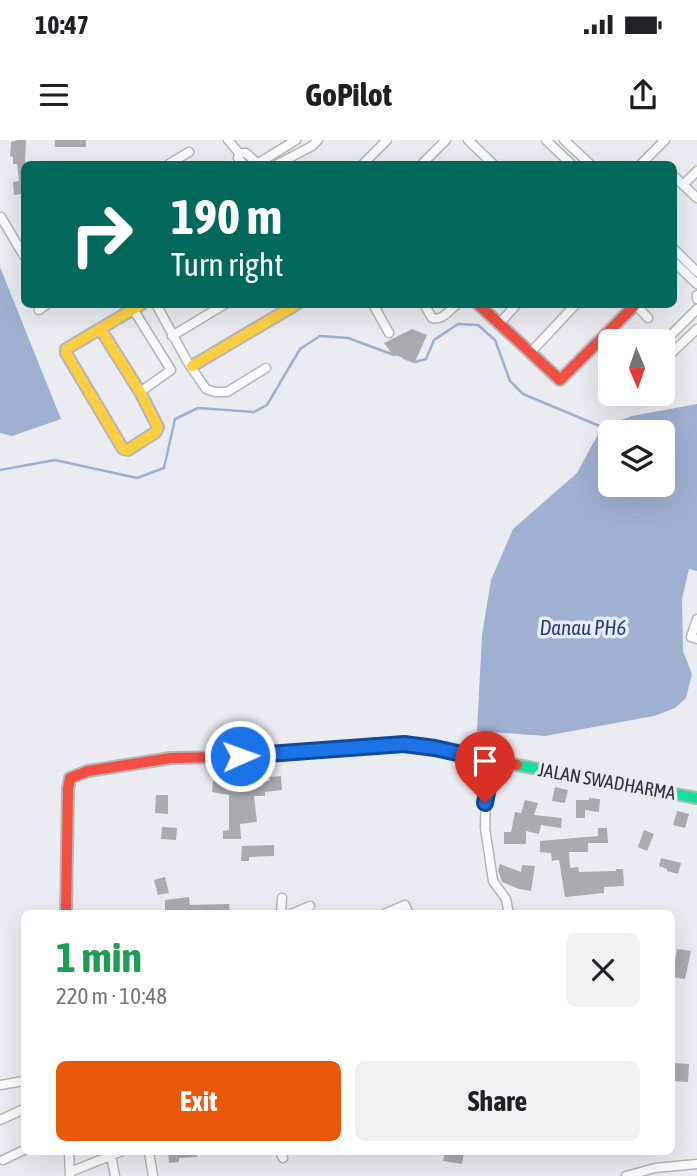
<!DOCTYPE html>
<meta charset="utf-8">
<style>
:root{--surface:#fff;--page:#f2f2f2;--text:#202124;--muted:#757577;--accent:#ea580c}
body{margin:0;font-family:"Asap Condensed",sans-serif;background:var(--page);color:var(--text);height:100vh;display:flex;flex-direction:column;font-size:26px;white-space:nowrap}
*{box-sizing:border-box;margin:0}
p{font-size:23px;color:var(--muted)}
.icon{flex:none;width:38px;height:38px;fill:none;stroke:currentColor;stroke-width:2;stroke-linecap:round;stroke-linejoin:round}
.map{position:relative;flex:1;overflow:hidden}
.drawer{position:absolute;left:21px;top:770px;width:654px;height:245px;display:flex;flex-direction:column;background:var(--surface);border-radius:10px;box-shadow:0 7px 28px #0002}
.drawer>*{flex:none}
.guide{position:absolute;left:21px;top:21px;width:656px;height:147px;border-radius:10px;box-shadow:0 7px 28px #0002;background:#00695c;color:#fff;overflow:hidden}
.needle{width:46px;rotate:178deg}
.fabs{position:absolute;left:598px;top:189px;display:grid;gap:14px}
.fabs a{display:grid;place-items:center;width:77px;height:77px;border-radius:10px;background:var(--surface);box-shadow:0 7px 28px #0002;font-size:35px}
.pin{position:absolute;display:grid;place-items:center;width:60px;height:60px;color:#fff;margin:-72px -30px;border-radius:50% 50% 50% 0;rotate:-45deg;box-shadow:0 0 7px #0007}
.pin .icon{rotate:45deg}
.me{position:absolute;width:77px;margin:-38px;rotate:88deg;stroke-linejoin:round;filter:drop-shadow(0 0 5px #0008)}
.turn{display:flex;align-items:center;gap:24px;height:147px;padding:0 35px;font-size:32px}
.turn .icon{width:91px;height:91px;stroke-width:2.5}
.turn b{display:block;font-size:49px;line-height:60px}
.round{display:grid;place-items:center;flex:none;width:74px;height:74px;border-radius:10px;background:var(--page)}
.headline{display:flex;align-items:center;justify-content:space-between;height:119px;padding:0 35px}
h1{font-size:42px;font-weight:700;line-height:52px;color:#1e9e55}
.button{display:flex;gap:14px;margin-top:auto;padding:14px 35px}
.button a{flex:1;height:80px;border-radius:10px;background:var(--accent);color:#fff;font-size:28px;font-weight:700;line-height:80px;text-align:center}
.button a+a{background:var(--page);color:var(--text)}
.status{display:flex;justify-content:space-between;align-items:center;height:49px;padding:0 35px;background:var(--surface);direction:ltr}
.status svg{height:19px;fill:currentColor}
header{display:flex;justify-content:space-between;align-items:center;height:91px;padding:0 35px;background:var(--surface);font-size:32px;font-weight:700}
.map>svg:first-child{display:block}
.water{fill:#9fb0d2;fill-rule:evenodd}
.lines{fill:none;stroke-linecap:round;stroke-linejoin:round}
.stream{stroke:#9fb0d2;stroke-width:2.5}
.building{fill:#aaabae}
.street-casing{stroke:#b5b6ba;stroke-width:11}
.fast-casing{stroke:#b5b6ba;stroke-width:14}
.slow-casing{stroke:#b5b6ba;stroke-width:14}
.jam-casing{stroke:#b5b6ba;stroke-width:14}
.street{stroke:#fcfcfd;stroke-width:8}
.fast{stroke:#16e098;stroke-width:10}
.slow{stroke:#ffcf43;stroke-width:10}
.jam{stroke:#f24e42;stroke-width:10}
.route-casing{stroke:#114b97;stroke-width:18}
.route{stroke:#1a73e8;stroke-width:12}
.labels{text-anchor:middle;stroke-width:7;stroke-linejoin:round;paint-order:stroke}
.street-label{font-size:19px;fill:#2f3134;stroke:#e7ebf4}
.water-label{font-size:21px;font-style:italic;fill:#26407b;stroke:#e7ebf4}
</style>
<div class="status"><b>10:47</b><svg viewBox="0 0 49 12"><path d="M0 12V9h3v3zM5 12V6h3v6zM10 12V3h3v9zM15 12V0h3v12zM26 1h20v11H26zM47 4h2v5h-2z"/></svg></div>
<header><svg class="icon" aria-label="menu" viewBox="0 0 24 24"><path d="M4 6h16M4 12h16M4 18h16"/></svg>GoPilot<svg class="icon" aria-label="share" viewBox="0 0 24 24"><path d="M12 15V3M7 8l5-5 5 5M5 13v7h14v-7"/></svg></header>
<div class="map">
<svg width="697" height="1036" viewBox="0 0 697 1036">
<rect width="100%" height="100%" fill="#eaecf1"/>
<!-- water -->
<path class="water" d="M0,127L61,279L12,296L0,293Z
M697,264V431L689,429L682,459L683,511L692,534L686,558L675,568L654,576L545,596L477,591L482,495L491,440L513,389L577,333L602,287L632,276ZM611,292H663V345H611Z"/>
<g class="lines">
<!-- stream -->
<path class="stream" d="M404,218L415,222L426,219L434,200L458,184L478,185L495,200L510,241L523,254L602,287
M0,330L55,320L137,338L164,328L175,279L198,268L254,272L267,265L300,209L320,196L348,198L394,215"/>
</g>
<!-- building -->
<path class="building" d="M18,0H26L24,49H22V54L14,55L13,42L19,41L17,24H13V17L10,16L11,2Z
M55,0H86V7H55Z
M412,189L427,195L415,222L392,214L384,203Z
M281,636L282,650L265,652V656H254L257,682L240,684L241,699H223V691L229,690V655L212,652L213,641L235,645V642L255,643V641H270L269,637Z
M555,647L568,650L565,663L552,661Z
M156,655H168V674L155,673Z
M589,658L600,659L599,672L585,670V678H576V660H589Z
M525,660L538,663L534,675L562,678L561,688L541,685L539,694L526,691V704H504V692H511L515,672L521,673Z
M677,671L689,674L685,688L673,685Z
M162,687L177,688L176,700L161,699Z
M598,688H607L608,703H588V712H569L570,728L578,727L579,732L616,731V729H623L624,746L604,747V753L565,757L559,720L552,721L551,713L540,712V701L598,696Z
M644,690L654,694L647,711L638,707Z
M274,705V716L249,717V721H241L242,706Z
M661,718L681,723L678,734L667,731V729L659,726Z
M500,724L521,732L522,725L535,726L531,751L519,749L502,742L498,730Z
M165,737L169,753L158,755L154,740Z
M189,757L190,765L229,764L230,774H165V760Z
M677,809L691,811L685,839L672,837V825L674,826Z
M672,923L689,924L688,942L672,941Z
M168,1012H197V1017L179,1018V1022L169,1023Z
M445,1012H464L462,1024L443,1021Z"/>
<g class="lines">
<defs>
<path id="street" d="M228,0L239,13L238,18L243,24
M468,0L493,24
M546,0L571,24
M564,0L590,24
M239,13H246L258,24
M169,24L189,12
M257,24L296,0
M278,24L312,6L318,0
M363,24L387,0
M422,24L446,0
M641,24L665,0
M674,36L697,58
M683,45L697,31
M1,77L24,116
M674,109L697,132
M674,122L697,144
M697,155V159
M156,164L187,221L206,249L215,252H227L266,228
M373,164L389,193
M424,164L432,178C442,181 449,171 457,164
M635,164L648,178
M133,169L171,230L140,252
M39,170L47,164
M500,183L517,164
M172,196L225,164
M663,203L697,169
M531,212L576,164
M663,221L697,189
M618,254L619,257L626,258L630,254
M697,479L691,497L697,499
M493,621L486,653L485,688L493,741L506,759L509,774
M281,774L282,758
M291,774L310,766
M384,774L405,765L409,774
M0,945L24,941
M0,980L24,969
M69,1012L70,1036
M149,1012L153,1036
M280,1012L283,1018
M111,1015L115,1036
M3,1020L24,1010
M70,1032L120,1012
M626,1036L655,1028L697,1024"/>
<path id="fast" d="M517,625L697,658"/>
<path id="slow" d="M101,190L140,252L158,287L156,292L128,310L123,309L66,213V209L142,164
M192,226L297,164"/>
<path id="jam" d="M478,164L560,240L635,165
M66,774L68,649L70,638L88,631L171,618L263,616L404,604L517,625"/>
</defs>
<!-- street casing -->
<use href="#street" class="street-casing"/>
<!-- fast casing -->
<use href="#fast" class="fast-casing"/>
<!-- slow casing -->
<use href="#slow" class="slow-casing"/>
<!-- jam casing -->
<use href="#jam" class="jam-casing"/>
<!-- street -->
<use href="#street" class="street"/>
<!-- fast -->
<use href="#fast" class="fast"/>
<!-- slow -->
<use href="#slow" class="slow"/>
<!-- jam -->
<use href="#jam" class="jam"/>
</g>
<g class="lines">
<defs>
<path id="route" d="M240,616L404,604L435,608L493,621L485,663"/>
</defs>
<!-- route casing -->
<use href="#route" class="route-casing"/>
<!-- route -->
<use href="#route" class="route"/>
</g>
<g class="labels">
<!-- street labels -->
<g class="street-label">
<text transform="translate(607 641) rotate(10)" y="7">JALAN SWADHARMA</text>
</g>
<!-- water labels -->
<g class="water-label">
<text x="583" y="495">Danau PH6</text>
</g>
</g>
</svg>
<div class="fabs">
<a><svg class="needle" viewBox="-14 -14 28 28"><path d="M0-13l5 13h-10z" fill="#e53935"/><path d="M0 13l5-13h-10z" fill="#757577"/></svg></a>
<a><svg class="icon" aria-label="layers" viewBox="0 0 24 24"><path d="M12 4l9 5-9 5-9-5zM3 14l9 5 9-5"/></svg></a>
</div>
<div class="pin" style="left:485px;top:663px;background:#d93025"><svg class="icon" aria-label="arrive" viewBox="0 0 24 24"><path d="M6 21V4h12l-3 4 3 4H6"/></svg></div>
<svg class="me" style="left:240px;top:616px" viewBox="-20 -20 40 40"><circle r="17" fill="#1a73e8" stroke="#fff" stroke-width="3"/><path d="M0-11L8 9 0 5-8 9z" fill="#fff"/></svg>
<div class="guide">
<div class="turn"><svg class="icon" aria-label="right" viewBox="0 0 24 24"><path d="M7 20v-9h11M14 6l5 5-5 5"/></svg><div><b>190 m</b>Turn right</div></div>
</div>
<section class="drawer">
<div class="headline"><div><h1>1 min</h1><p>220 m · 10:48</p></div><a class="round"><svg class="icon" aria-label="close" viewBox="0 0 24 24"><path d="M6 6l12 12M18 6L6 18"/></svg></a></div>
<div class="button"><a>Exit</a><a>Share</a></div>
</section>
</div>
